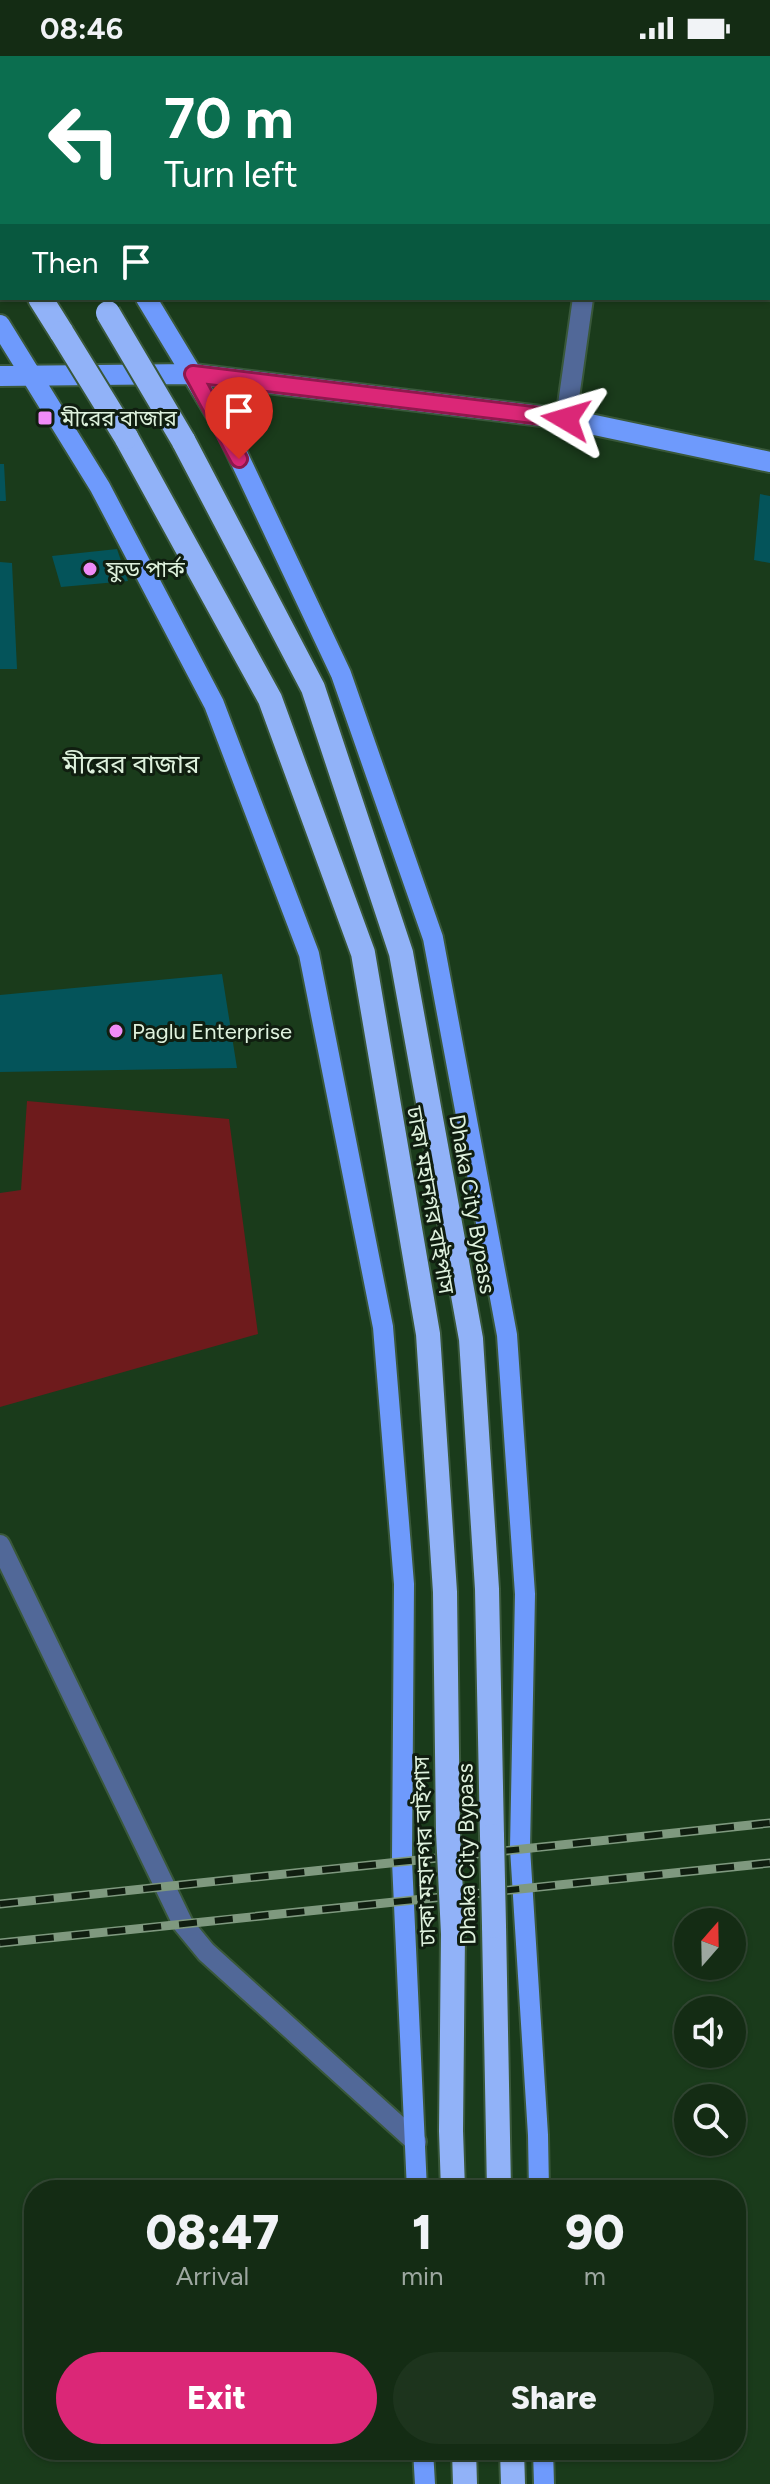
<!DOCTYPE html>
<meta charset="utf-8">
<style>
:root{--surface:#142c14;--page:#1d341d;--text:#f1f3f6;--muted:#9da7a0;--line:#334834;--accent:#db2777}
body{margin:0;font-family:Figtree,"Noto Sans Bengali",sans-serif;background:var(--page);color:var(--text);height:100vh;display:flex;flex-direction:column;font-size:30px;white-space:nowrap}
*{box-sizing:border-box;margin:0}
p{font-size:26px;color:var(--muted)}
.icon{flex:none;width:44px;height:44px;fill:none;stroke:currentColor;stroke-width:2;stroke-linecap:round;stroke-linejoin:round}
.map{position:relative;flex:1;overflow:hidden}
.drawer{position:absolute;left:24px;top:2124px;width:722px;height:280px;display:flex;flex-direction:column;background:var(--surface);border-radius:32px;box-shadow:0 2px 6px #0004,0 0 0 2px var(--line)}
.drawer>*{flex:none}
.hud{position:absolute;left:0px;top:0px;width:770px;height:244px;box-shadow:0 2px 6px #0004,0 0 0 2px var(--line);background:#0b6e4f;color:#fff;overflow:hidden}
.needle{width:52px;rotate:20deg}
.controls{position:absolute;left:674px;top:1852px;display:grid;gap:16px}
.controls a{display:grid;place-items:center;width:72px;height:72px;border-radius:50%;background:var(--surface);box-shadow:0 2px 6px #0004,0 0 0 2px var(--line);font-size:40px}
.pin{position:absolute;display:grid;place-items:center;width:68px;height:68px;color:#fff;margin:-82px -34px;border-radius:50% 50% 50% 0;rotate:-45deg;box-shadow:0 0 8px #0007}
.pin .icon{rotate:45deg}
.me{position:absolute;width:88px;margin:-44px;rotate:277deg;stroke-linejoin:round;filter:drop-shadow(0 0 6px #0008)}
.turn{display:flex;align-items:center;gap:28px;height:168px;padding:0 32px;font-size:36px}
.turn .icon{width:104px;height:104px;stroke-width:2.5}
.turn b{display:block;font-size:56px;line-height:68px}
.then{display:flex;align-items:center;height:76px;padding:0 32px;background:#0003;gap:16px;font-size:30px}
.eta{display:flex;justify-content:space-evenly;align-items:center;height:136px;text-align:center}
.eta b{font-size:48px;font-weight:800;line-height:56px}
.action{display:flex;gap:16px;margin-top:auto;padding:16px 32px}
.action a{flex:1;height:92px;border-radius:48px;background:var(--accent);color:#fff;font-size:32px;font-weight:800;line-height:92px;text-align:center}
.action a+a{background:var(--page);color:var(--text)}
.status{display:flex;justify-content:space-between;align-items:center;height:56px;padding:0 40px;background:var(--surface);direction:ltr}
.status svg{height:22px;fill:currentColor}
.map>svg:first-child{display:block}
.green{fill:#6e1b1c}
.building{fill:#04545a}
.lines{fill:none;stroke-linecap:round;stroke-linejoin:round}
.minor-casing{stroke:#39583a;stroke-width:24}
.major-casing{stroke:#39583a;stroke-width:24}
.highway-casing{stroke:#39583a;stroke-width:28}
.minor{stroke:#516898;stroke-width:20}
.major{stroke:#6e9afc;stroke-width:20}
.highway{stroke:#91b2f8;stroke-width:24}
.rail-casing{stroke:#7f997f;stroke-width:9}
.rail{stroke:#101e10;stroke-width:6;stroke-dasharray:18;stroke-linecap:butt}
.highway-bridge-casing{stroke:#39583a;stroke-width:28;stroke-linecap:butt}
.highway-bridge{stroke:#91b2f8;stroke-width:24}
.route-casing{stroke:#8e194d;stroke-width:20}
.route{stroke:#db2777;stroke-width:14}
.poi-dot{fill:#ef8bf7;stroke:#101e10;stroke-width:3}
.labels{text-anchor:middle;stroke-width:6;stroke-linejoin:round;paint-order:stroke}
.poi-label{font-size:22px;fill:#def1dd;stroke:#101e10;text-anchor:start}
.street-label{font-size:22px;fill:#def1dd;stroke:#101e10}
.quarter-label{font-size:26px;fill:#def1dd;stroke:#101e10}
</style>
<div class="status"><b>08:46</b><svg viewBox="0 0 49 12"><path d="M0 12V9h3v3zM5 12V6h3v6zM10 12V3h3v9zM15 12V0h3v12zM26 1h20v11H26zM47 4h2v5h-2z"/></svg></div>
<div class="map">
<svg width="770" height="2428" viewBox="0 0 770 2428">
<rect width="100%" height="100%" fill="#1a3b1b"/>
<!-- green -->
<path class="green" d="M27,1045L229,1063L258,1278L0,1351V1137L21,1134Z"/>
<!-- building -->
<path class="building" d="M0,408H4L6,445H0Z
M760,438L770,440V507L754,504Z
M117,493L128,525L61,531L52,500Z
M0,506L12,507L17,613H0Z
M222,918L237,1012L0,1016V939Z"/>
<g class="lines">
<defs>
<path id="minor" d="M616,2L617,0
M566,363L583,242
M0,1489L183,1868L206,1896L416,2086"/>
<path id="major" d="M0,14L2,17
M146,242L227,376L341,618L433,882L507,1279L525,1538L520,1792L538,2079L539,2134
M0,269L100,431L214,648L309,898L383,1271L404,1528L402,1805L417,2134
M0,320L193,318L566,363L770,406
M423,2394L425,2428
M543,2394L544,2428"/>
<path id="highway" d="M0,82L2,85
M0,179L2,182
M40,242L62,277
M126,381L270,643L363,897L428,1278L445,1536L448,1776
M183,384L313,632L401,897L471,1283L487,1533L492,1780
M494,1870L499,2134
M453,1878L451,2075L453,2134
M464,2394L465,2428
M512,2394L513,2428"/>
</defs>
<!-- minor casing -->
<use href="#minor" class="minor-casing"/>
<!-- major casing -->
<use href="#major" class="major-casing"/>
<!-- highway casing -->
<use href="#highway" class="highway-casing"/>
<!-- minor -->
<use href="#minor" class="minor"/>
<!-- major -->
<use href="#major" class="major"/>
<!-- highway -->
<use href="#highway" class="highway"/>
<defs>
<path id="rail" d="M0,1848L770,1767
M0,1887L770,1807"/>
</defs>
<!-- rail casing -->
<use href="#rail" class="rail-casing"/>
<!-- rail -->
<use href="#rail" class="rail"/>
<defs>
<path id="highway-bridge" d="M108,257L183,384
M62,277L126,381
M448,1776L453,1878
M492,1780L494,1870"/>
</defs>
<!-- highway-bridge casing -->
<use href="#highway-bridge" class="highway-bridge-casing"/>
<!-- highway-bridge -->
<use href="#highway-bridge" class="highway-bridge"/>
</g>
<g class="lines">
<defs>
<path id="route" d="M239,403L193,318L566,363"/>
</defs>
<!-- route casing -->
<use href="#route" class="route-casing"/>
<!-- route -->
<use href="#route" class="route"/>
</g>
<!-- markers -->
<g class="poi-dot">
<rect x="37" y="354" width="16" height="16" rx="4"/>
<circle cx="90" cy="513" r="8"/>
<circle cx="116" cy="975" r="8"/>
</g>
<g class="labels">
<!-- poi labels -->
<g class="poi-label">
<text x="61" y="370">মীরের বাজার</text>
<text x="106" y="521">ফুড পার্ক</text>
<text x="132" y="983">Paglu Enterprise</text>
</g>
<!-- street labels -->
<g class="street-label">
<text transform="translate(431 1144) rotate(80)" y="8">ঢাকা মহানগর বাইপাস</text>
<text transform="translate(473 1148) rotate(80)" y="8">Dhaka City Bypass</text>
<text transform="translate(424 1795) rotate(-92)" y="8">ঢাকা মহানগর বাইপাস</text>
<text transform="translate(466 1798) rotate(-91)" y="8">Dhaka City Bypass</text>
</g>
<!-- quarter labels -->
<g class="quarter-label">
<text x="131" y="717">মীরের বাজার</text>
</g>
</g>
</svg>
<div class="controls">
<a><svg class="needle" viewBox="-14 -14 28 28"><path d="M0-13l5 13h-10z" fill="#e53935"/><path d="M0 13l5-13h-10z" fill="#9da7a0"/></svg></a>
<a><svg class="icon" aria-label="sound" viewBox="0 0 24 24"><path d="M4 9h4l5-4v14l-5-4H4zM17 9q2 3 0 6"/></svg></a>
<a><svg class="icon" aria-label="search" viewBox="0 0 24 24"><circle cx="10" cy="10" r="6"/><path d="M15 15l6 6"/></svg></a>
</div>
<div class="pin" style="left:239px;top:403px;background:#d93025"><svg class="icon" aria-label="arrive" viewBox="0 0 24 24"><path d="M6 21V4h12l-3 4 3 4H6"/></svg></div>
<svg class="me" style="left:566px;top:363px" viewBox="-20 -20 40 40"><path d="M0-17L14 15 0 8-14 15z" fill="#db2777" stroke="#fff" stroke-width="4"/></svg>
<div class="hud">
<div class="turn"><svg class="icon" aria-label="left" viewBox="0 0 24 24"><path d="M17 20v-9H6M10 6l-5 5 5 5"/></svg><div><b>70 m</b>Turn left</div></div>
<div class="then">Then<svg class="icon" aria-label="arrive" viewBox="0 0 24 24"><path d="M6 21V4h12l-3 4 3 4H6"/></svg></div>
</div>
<section class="drawer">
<div class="eta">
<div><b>08:47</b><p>Arrival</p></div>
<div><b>1</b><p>min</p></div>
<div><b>90</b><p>m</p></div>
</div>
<div class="action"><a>Exit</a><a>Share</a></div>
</section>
</div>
